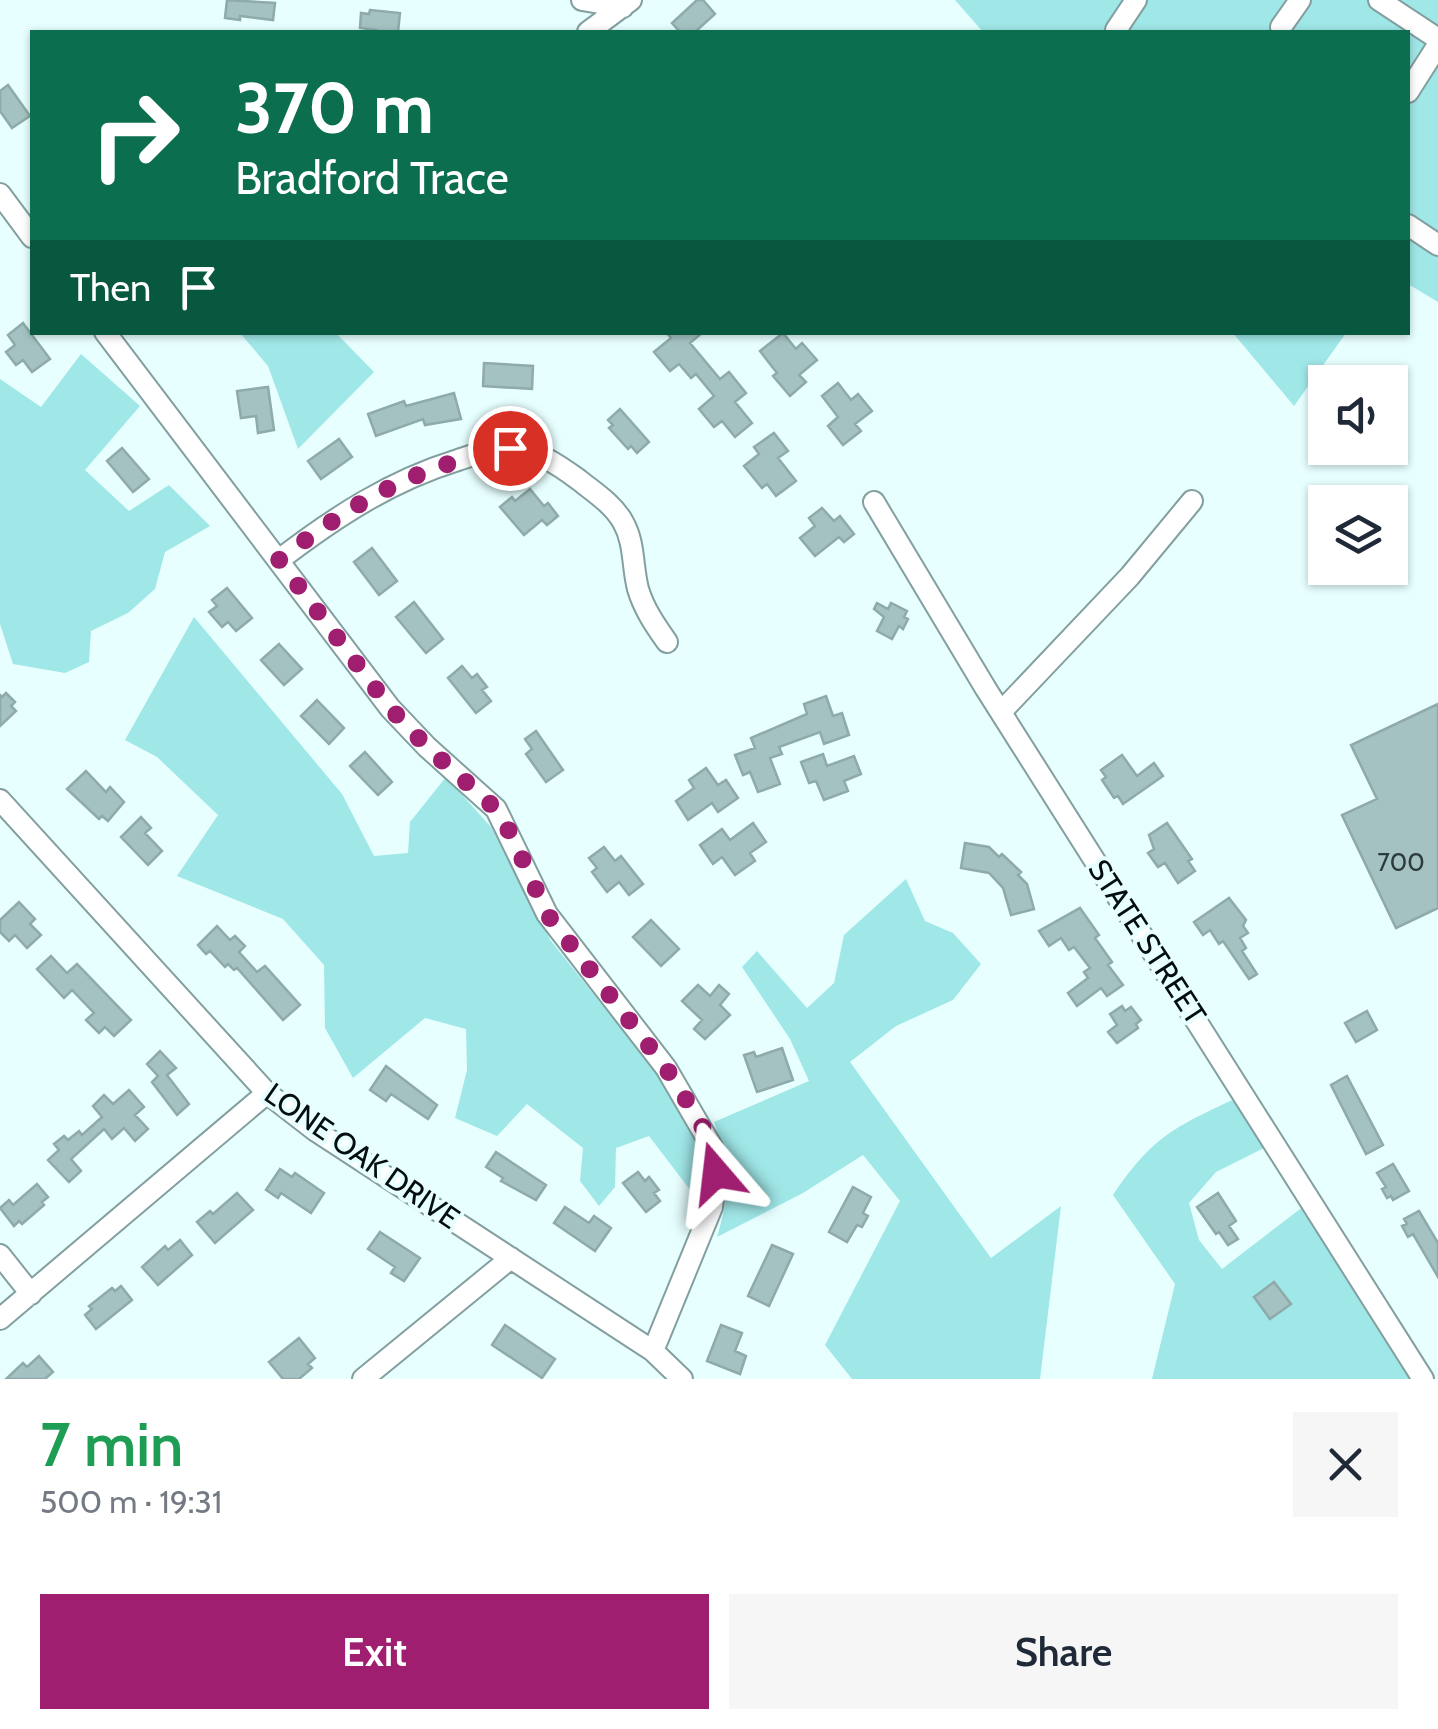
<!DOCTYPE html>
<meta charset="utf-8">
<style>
:root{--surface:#fff;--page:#f6f6f7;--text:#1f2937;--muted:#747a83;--accent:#9f1e6f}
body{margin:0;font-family:Cabin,sans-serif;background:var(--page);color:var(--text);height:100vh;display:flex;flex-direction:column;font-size:38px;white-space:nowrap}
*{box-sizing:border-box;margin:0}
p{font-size:32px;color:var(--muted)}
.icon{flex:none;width:55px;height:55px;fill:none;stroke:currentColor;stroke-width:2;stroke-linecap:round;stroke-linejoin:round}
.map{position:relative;height:1379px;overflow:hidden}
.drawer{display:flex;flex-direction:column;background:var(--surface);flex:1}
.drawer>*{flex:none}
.guide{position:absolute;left:30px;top:30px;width:1380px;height:305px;border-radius:0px;box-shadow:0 2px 8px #0004;background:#0b6e4f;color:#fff;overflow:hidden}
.controls{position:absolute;left:1308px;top:365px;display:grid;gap:20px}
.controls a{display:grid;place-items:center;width:100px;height:100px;border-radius:0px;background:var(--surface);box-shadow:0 2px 8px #0004;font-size:50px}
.pin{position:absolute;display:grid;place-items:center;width:85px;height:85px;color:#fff;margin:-42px;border:5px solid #fff;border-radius:50%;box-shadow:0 2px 10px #0007}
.me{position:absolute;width:110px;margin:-55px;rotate:343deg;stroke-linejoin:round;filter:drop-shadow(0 0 8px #0008)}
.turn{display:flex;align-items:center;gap:35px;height:210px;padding:0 40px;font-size:45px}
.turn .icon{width:130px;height:130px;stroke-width:2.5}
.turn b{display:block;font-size:70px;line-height:85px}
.then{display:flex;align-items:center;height:95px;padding:0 40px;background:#0003;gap:20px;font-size:38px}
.round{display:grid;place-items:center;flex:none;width:105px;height:105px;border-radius:0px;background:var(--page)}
.summary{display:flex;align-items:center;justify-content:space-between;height:170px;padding:0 40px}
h1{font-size:60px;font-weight:600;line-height:75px;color:#1e9e55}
.action{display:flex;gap:20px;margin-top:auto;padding:20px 40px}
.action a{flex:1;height:115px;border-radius:0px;background:var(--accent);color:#fff;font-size:40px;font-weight:600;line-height:115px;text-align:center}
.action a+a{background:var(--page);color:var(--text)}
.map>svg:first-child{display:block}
.green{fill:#a0e7e8}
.building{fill:#a5c2c2;stroke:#8eaaaa;stroke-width:2.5}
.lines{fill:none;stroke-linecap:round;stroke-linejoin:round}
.minor-casing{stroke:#839fa0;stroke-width:24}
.minor{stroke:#fff;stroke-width:20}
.route{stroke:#9f1e6f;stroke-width:18;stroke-dasharray:0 32.4}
.labels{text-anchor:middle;stroke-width:8;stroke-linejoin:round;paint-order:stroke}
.number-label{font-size:25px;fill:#2c3b3b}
.street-label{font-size:30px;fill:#040e0e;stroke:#e7ffff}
</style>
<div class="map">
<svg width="1438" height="1379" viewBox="0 0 1438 1379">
<rect width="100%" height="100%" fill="#e7ffff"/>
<!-- green -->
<path class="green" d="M955,0H1438V302L1408,284V32H983Z
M240,333H336L374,372L298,449L268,366Z
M1233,333H1346L1294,406Z
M81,354L140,406L85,470L129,511L169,485L210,526L165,552L155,589L128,613L91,631L89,662L65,673L13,664L0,624V379L41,407Z
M194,617L342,794L374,856L408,853L410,822L446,777L491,827L551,941L657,1073L692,1126L706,1161L700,1203L649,1136L616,1148L615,1187L599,1206L580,1181L583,1148L527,1104L497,1136L455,1118L467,1070L466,1029L425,1018L353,1078L325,1028L324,965L283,919L177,876L218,815L157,757L125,740Z
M906,879L925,921L953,933L981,964L953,1000L896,1026L850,1062L991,1258L1061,1206L1040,1379H852L825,1345L900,1201L863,1155L803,1193L717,1237C731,1191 729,1168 714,1122L809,1081L790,1039L742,967L757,951L807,1008L834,983L844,935Z
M1232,1100L1238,1102L1266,1147L1216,1172L1189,1203L1199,1240L1222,1269L1304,1206L1416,1379H1152L1175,1284L1113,1195C1152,1138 1171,1129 1232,1100Z"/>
<!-- building -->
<path class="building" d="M227,0L275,3L273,20L240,16V20L225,18Z
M697,0H703L715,14L695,32H680L672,23Z
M370,10L400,13L398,32H375L376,30L360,28L361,13L369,14Z
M8,85L30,116L12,128L0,111V91Z
M23,323L50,359L32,372L23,360L16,365L6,352L15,345L8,335Z
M666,332H703L690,343L720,379L729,372L746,393L735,402L752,423L735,437L722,421L714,427L699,409L714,396L696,374L691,378L679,364L670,371L654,352L671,338Z
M783,333L796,349L802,343L817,360L799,375L806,382L790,396L773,376L777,373L760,351Z
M484,363L533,366L532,389L483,386Z
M838,383L851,400L858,394L872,411L855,424L861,431L843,445L828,426L838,417L822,396Z
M268,387L274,430L258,433L256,416L241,418L237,391Z
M454,393L461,419L425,425L423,419L376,436L368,414L404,401L406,406Z
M620,409L649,442L637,453L631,446L628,449L609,428L613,425L608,420Z
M774,433L788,451L778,458L796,481L776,496L767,484L762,488L744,466L759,454L754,447Z
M339,439L352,457L321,479L308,461Z
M122,448L149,479L133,492L107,461Z
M530,489L544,506L548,503L558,516L547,525L542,520L524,535L500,507L512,497L515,501Z
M822,508L834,521L840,516L854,534L844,542L839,537L815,556L800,538L815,526L809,518Z
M372,548L397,581L379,595L354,562Z
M227,588L252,618L236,631L228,622L222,627L209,612L217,606L212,600Z
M414,602L443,639L426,653L396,617Z
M877,603L888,609L891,603L907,611L904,617L908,619L903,629L899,626L892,639L877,631L884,617L874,609Z
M279,644L302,669L284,685L261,660Z
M462,666L472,678L477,674L487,687L482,690L491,701L476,713L448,678Z
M6,693L15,702L11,706L16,711L0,726V695L2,697Z
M826,696L833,716L842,713L849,735L824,744L820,732L779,747L782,754L770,758L780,784L758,792L750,772L743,775L735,755L755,748L751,738L807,714L804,704Z
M317,700L344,728L329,744L301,716Z
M1438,704V908L1396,928L1342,815L1377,799L1351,745Z
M536,731L563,770L546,782L526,754L532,749L525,739Z
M365,752L392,782L378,795L350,766Z
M823,754L827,766L854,756L861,774L844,781L848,791L824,800L816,781L809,783L801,762Z
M1122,755L1137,776L1154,763L1163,776L1123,804L1118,796L1114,798L1102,780L1106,777L1101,770Z
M706,768L718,785L726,780L738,798L718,812L712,803L688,820L676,801L694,788L689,780Z
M86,771L106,792L110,787L124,802L108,821L102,816L99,819L67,789Z
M141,817L151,828L145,833L162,851L148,865L121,837Z
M753,823L766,842L750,853L755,861L735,875L722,857L713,864L700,845L722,829L730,840Z
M1167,823L1192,859L1188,861L1195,871L1178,883L1165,863L1158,867L1148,853L1154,849L1149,835Z
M965,843L989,847L999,857L1002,854L1021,872L1018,875L1027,884L1034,909L1011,915L1003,888L989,873L961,868Z
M604,847L615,861L621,856L643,884L629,895L619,882L607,892L592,872L597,868L589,858Z
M1229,898L1246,920L1243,926L1248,933L1240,938L1246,948L1242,951L1257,974L1249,979L1223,941L1219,944L1210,930L1203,935L1194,922Z
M19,902L35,919L30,924L41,935L27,948L15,935L9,941L0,932V920Z
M1080,908L1099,935L1095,938L1112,962L1108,965L1123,985L1107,996L1101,988L1077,1006L1068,993L1088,978L1084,972L1090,968L1074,947L1069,950L1061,938L1049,946L1039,931Z
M651,920L679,949L661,966L633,937Z
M217,926L230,940L235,936L245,946L239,952L257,972L265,966L300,1005L283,1020L237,968L234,970L228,964L225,967L210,951L206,954L198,945Z
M51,956L67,973L77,964L131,1020L114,1036L105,1027L99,1033L86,1020L94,1013L72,990L64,998L37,969Z
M698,985L710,996L719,985L729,994L720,1005L730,1015L705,1039L694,1029L702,1020L682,1001Z
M1122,1006L1125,1011L1131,1007L1141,1020L1136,1024L1138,1028L1117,1043L1108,1032L1117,1025L1110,1014Z
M1367,1011L1377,1030L1356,1042L1345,1023Z
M782,1048L793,1080L757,1092L744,1055L754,1052L756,1057Z
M160,1051L176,1068L167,1075L189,1104L177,1115L152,1082L158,1076L147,1064Z
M386,1066L437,1105L428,1119L391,1094L386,1101L370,1090Z
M1347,1076L1383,1145L1366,1154L1331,1085Z
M129,1090L144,1107L135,1115L148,1129L135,1141L124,1128L112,1139L104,1129L71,1159L81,1171L69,1182L48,1160L59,1150L54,1144L64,1136L68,1140L79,1131L82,1135L102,1117L93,1106L104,1095L113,1104Z
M496,1152L546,1185L536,1200L501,1181L503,1178L486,1167Z
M1393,1164L1409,1191L1393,1200L1391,1196L1387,1198L1382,1189L1386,1187L1377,1173Z
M280,1169L292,1177L295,1173L324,1193L311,1213L281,1193L278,1198L266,1190Z
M638,1172L645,1181L649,1177L659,1190L654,1193L660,1201L646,1212L623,1183Z
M37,1184L48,1197L42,1202L44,1205L22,1224L19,1221L14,1226L0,1208L9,1200L13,1205Z
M853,1187L871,1197L863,1213L868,1216L862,1227L857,1225L847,1242L829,1232Z
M237,1193L253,1210L215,1243L197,1222L210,1211L213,1214Z
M1218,1193L1236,1221L1229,1226L1238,1239L1228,1245L1219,1232L1216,1234L1197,1207Z
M565,1207L589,1223L594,1216L611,1228L595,1251L554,1223Z
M1419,1211L1438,1243V1277L1413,1234L1408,1237L1402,1226L1407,1224L1404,1219Z
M380,1232L420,1258L404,1281L391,1273L395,1267L368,1249Z
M180,1240L192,1255L158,1285L142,1267L165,1246L168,1250Z
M772,1245L793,1254L769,1306L748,1296Z
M1274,1282L1291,1304L1270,1319L1254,1297Z
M121,1286L132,1300L96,1329L85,1315L92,1309L89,1306L112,1288L115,1291Z
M505,1325L555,1359L542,1378L492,1345Z
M721,1325L742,1333L735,1351L746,1356L740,1374L707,1361Z
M299,1338L315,1358L308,1364L312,1368L299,1379H283L269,1362Z
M39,1356L53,1372L45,1379H6L23,1363L27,1367Z"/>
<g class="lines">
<defs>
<path id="minor" d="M582,0L623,7
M1379,0L1438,39
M1281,27L1300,0
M588,32L631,0
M1119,32L1116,30L1136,0
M1408,92L1438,45
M0,194L32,237
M1408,225L1438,245
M105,332L390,708L427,747L496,809L547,914L666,1068L712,1147L716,1173L712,1207L653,1351
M874,502L986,689L1423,1379
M279,560C335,517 390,481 458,460C473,455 494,447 510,448C534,448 560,466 579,480C594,492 613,504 623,522C635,543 632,566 638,589C644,609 655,625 667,642
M1001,712L1130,576L1192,501
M0,800L267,1093L316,1131L653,1351L682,1379
M0,1255L31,1294
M0,1319L267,1093
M363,1379L511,1258"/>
</defs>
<!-- minor casing -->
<use href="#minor" class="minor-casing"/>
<!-- minor -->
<use href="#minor" class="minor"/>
</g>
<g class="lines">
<!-- route -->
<path class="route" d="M510,448C414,467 355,501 279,560L390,708L427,747L496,809L512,836L547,914L666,1068L699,1120L712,1147L716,1173"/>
</g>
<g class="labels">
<!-- number labels -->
<g class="number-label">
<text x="1401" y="871">700</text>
</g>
<!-- street labels -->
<g class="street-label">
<text transform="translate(1147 942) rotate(57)" y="10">STATE STREET</text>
<text transform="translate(362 1156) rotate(35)" y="10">LONE OAK DRIVE</text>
</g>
</g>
</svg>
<div class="controls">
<a><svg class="icon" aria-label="sound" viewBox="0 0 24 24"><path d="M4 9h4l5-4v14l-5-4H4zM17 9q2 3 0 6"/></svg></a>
<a><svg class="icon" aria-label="layers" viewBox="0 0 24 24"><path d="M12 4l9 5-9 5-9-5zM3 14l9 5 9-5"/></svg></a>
</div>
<div class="pin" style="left:510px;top:448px;background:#d93025"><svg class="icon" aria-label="arrive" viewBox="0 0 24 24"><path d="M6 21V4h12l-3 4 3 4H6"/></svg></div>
<svg class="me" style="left:716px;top:1173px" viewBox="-20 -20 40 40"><path d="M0-17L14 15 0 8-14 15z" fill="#9f1e6f" stroke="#fff" stroke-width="4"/></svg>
<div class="guide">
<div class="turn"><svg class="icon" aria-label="right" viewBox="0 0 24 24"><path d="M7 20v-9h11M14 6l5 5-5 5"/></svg><div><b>370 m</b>Bradford Trace</div></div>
<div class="then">Then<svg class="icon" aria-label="arrive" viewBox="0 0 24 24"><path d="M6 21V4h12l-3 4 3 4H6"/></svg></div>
</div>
</div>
<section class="drawer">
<div class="summary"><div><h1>7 min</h1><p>500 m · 19:31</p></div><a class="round"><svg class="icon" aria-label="close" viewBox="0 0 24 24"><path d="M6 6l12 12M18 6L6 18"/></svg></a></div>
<div class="action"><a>Exit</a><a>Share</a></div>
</section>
